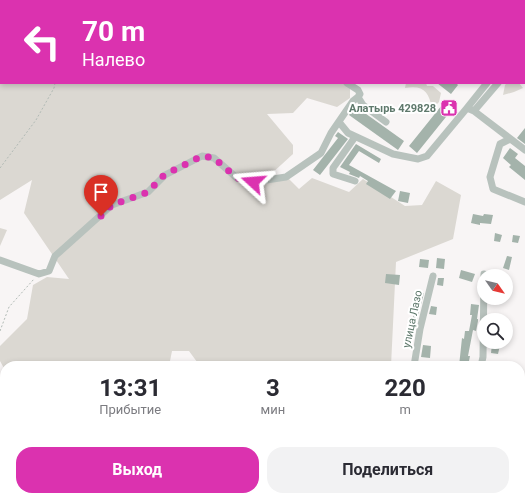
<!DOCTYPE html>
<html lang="ru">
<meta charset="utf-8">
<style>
:root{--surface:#fff;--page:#f2f2f3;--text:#2b2b33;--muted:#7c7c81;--accent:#db32af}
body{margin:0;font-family:Roboto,sans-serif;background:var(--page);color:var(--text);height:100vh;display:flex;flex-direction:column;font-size:15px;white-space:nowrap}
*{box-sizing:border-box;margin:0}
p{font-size:13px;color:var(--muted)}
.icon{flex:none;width:22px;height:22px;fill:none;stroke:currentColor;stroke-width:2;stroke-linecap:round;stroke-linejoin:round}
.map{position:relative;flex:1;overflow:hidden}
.side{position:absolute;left:0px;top:361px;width:525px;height:140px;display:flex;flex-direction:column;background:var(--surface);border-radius:16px 16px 0 0;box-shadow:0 2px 6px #0003}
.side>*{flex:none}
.hud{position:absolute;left:0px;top:0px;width:525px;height:84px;box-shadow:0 2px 6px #0003;background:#db32af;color:#fff;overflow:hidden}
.needle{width:26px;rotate:124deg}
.controls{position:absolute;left:477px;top:269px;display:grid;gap:8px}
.controls a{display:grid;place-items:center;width:36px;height:36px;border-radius:50%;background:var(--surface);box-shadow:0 2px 6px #0003;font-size:20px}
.pin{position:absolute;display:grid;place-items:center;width:34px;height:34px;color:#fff;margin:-41px -17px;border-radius:50% 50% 50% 0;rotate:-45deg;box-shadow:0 0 4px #0007}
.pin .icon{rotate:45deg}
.me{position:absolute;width:44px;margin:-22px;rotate:289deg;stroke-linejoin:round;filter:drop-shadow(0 0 3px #0008)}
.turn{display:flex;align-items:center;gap:14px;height:84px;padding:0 16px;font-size:18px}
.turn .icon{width:52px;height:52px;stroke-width:2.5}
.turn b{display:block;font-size:28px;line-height:34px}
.eta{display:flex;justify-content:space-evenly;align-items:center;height:68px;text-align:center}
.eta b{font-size:24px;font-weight:700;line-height:28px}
.action{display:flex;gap:8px;margin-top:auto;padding:8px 16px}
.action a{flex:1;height:46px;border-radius:16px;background:var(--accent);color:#fff;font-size:16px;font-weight:700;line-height:46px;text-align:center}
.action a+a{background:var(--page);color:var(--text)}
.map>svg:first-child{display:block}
.green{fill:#dbd8d2}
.water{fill:#b6c6ba}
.building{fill:#a4b3ab}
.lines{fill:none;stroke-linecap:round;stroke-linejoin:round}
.path{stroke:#b1bab5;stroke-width:1;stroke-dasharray:2 2;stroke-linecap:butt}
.minor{stroke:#b8c2bd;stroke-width:7}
.route{stroke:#db32af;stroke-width:7;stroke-dasharray:0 12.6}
.labels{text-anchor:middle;stroke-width:4;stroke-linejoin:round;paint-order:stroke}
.poi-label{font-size:11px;font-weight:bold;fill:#5f796c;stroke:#fff;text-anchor:end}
.street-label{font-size:11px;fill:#5f796c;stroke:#fff}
</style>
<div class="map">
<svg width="525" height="501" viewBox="0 0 525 501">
<rect width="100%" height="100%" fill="#f8f5f5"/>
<!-- green -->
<path class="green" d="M0,0H20L1,1V83H344L350,87V98L337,107L307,98L293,113L267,114L293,145V154L270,175L286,176L299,189L312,178L349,192L363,179L405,206L422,205L436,181L461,195L453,239L396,262L391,366H200L189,351H172L169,366H5V370L0,361V346L27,319L33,285L47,277L69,279L24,213L32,180L0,200Z
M406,83H426L427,86H433L441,93L439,102L432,109C429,91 423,85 405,88Z
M507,83H519L523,88L514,92L503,95L505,85Z
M0,228L7,230L0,246Z
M0,459L5,460V496H96L95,501H0Z"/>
<!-- water -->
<path class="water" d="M0,376H5V460L0,459Z
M107,496H350L369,501H124Z"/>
<!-- building -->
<path class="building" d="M437,83H456L458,85L451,94Z
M446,100L454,107L417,153L409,146Z
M355,106L404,141L398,150L349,115Z
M525,128V144L517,138Z
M338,132L348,139L320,175L313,170L338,138L335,136Z
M356,144L381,159L379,163L359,151L349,165L396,191L390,199L366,184L368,181L360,176L359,178L349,174L350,172L340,167Z
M510,148L518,154L515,158L525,166V180L509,167L511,165L503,158Z
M400,191L410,193L408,203L398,201Z
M473,214L483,216L484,214L493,215L491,224L480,223V225L471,223Z
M495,233L502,235L500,242L494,241Z
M513,235L520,236L518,243L512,242Z
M507,256L512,257L509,270L503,268Z
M437,258L445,259L444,269L436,268Z
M420,259L429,260L428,268L419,267Z
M461,270L475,274L472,282L459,278Z
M386,274L400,275L399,285L385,283Z
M438,278H444L443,286L437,285Z
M415,292L424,293L417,320L413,319L415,301H413Z
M471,304L479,305L477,319H478V321L476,331L473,330L468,356H470L468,366H459L462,338L464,339L465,331H469L472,315H470Z
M431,306L437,307L436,315L429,314Z
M492,344L500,345L498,354L491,353Z
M423,345L431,346L430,358L421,357Z"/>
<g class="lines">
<!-- path -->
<path class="path" d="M111,1L113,0
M0,168L36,120L54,88L55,83
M0,331L9,307L34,279"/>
<!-- minor -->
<path class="minor" d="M137,0L138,1
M324,0L325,1
M274,1V0
M380,1V0
M521,1L522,0
M347,83L358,90L360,94L358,97
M467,108L487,83
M474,111L498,83
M339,122L348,133L393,154L418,159L427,156L467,108L474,111L525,150
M355,137L333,168V174L355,181
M510,139L500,144L490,177L493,189L525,202
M0,260L39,274L49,271L55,256L112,205L148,192L165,175L202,156L214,158L237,178L253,182L286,177L321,153L331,133L353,101L358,97L363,105L386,122
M414,366L420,329L433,276
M481,366L483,357L484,274
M520,395L525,397"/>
</g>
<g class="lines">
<!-- route -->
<path class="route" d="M101,216L112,205L148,192L164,175L202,156L214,158L237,178L253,182"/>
</g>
<!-- icons -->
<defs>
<symbol id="civic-square" viewBox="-11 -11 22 22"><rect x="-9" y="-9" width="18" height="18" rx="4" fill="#db32af" stroke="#fff"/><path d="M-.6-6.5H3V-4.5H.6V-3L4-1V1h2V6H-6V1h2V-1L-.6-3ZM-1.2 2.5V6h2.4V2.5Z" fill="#fff"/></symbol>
</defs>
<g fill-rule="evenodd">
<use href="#civic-square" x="439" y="98" width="20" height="20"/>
</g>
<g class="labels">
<!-- poi labels -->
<g class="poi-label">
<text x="436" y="112">Алатырь 429828</text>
</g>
<!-- street labels -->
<g class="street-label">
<text transform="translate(412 319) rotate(-78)" y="4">улица Лазо</text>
</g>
</g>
</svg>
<div class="controls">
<a><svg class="needle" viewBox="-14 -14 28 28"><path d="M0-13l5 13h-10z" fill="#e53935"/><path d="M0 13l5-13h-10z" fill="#7c7c81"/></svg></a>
<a><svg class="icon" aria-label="search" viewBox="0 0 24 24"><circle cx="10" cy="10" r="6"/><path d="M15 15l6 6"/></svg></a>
</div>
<div class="pin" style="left:101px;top:216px;background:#d93025"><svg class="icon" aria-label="arrive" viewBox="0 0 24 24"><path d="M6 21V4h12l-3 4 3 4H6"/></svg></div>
<svg class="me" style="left:253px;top:182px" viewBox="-20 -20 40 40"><path d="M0-17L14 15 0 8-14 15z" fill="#db32af" stroke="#fff" stroke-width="4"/></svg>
<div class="hud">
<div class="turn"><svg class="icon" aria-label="left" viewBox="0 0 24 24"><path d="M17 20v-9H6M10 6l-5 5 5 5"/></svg><div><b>70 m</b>Налево</div></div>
</div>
<section class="side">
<div class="eta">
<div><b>13:31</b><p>Прибытие</p></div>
<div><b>3</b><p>мин</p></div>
<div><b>220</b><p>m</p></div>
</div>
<div class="action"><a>Выход</a><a>Поделиться</a></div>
</section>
</div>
